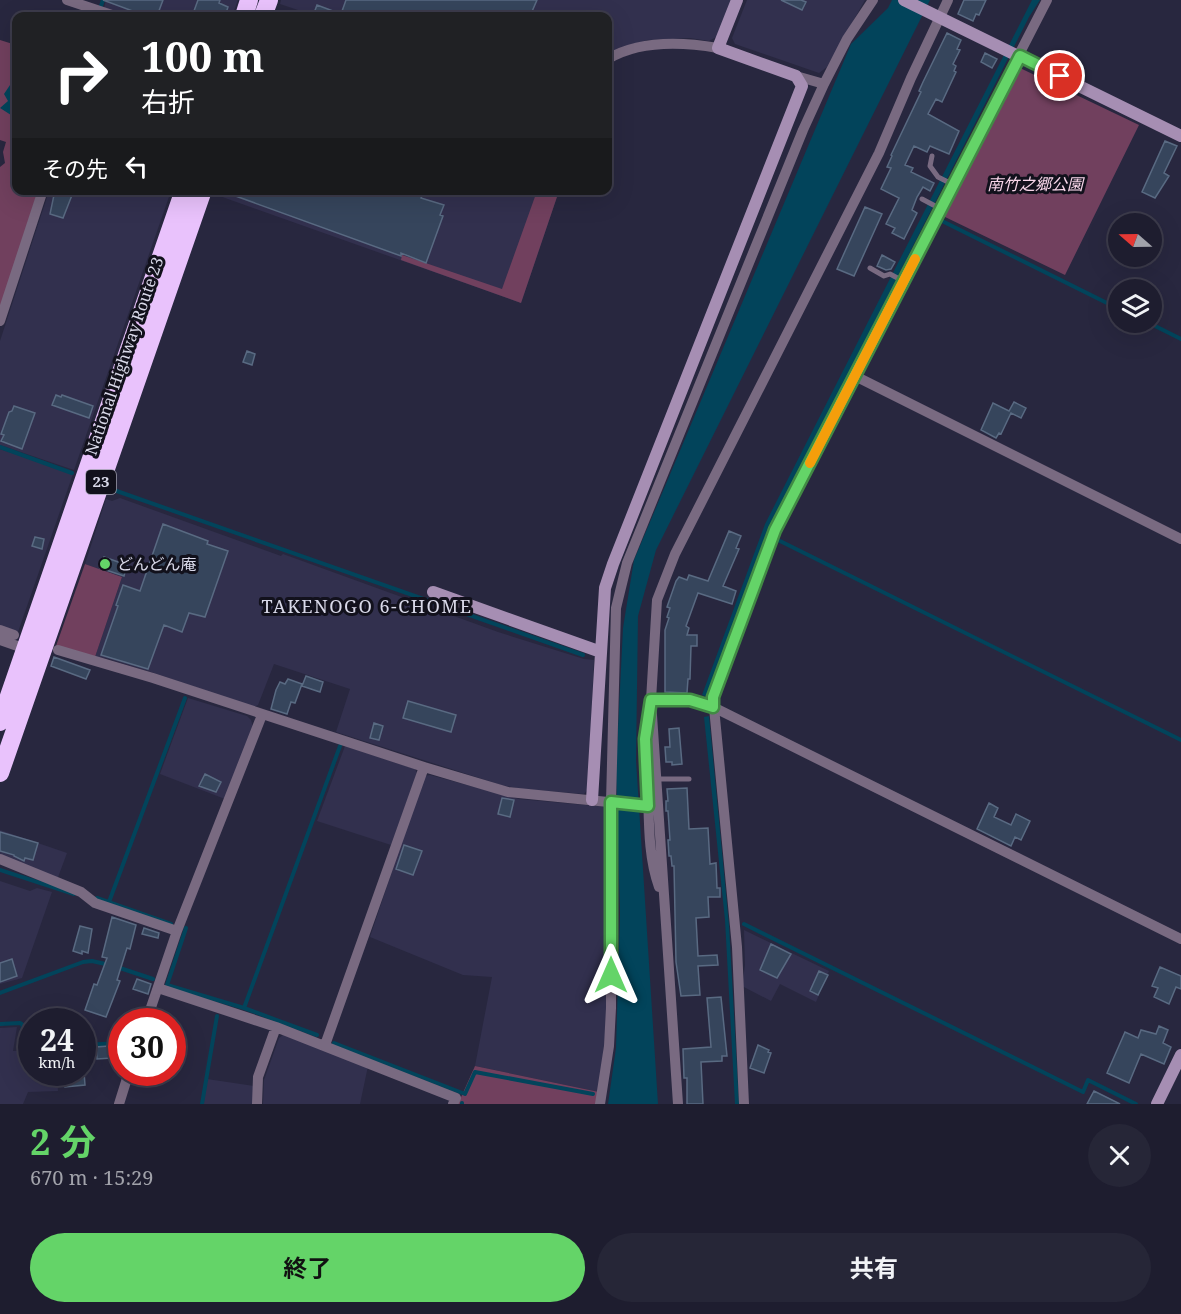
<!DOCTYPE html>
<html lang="ja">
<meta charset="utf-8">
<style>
:root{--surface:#1e1d2f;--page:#262637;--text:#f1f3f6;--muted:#a1a2aa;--line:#3c3b4b;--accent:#64d468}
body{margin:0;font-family:"Noto Serif","Noto Sans JP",serif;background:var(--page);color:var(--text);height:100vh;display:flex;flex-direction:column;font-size:22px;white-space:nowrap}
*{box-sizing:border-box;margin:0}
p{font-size:20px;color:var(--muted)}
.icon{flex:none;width:33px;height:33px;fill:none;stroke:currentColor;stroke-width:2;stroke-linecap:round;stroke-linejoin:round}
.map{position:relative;height:1104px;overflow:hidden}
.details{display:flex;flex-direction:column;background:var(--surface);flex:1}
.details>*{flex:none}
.top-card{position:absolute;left:12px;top:12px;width:600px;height:183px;border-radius:12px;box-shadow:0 6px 24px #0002,0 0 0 2px var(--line);background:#202124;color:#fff;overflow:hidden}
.needle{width:39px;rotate:290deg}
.controls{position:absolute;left:1108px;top:213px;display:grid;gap:12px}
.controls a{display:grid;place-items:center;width:54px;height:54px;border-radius:50%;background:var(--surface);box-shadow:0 6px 24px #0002,0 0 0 2px var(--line);font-size:30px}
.speed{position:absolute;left:18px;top:1008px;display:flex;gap:12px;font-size:30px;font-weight:700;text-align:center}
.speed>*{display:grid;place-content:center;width:78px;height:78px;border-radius:50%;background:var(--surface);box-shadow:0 6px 24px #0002,0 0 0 2px var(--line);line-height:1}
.speed small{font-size:15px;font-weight:400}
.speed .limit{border:9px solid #d22;background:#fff;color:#111}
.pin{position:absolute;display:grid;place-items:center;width:51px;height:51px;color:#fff;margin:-26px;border:3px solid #fff;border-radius:50%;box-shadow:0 2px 6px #0007}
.me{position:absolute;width:66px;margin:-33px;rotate:0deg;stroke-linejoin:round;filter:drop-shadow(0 0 4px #0008)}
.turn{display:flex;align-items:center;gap:21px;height:126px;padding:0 30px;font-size:27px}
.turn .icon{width:78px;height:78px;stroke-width:2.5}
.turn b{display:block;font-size:42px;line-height:51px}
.then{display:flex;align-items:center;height:57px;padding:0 30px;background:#0003;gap:12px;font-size:22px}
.round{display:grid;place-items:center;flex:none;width:63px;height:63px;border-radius:32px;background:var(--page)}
.summary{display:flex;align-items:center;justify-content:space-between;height:102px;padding:0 30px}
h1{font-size:36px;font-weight:700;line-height:45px;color:var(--accent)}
.button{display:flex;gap:12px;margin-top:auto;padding:12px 30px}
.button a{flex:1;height:69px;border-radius:36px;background:var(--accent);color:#111;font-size:24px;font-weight:700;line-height:69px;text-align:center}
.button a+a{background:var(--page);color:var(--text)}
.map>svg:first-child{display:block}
.built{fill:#32304e}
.green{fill:#71405e}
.water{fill:#02445b}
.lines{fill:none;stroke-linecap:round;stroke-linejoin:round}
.stream{stroke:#02445b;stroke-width:4}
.building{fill:#36455c;stroke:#596a82;stroke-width:1.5}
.lane{stroke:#796a81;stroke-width:5}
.street{stroke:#796a81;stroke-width:10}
.secondary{stroke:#a68eb3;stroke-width:12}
.highway{stroke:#e9c2fc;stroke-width:18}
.route-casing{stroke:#418a44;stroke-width:15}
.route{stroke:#64d468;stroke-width:10}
.slow{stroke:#f59e0b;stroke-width:10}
.poi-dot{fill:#64d468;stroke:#12111c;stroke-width:2}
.labels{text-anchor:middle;stroke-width:6;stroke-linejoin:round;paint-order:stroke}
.shield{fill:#12111c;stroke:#9d9dac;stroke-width:1.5}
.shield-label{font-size:15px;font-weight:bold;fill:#d9d9e9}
.park-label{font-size:16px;font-style:italic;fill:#f9d6ea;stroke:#12111c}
.street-label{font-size:16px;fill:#d9d9e9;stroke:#12111c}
.poi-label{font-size:16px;fill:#d9d9e9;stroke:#12111c;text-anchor:start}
.neighbourhood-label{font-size:18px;letter-spacing:1.5px;fill:#d9d9e9;stroke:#12111c}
</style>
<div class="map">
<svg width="1181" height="1104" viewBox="0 0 1181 1104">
<rect width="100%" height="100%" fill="#28273f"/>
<!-- built -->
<path class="built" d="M106,0H238L232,16H128L104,8Z
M281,0H731L718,36L709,41L690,38L647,40L608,53V16H316L280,4Z
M747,0H865L827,67L819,73L735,44L732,38Z
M215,190L559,191L521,303L214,194Z
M49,191H171L74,470L0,445V341Z
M0,449L73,474L18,632L0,626Z
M120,498L281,556L283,554L498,632L584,659L594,660L588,789L584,794L522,789L501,785L336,732L350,689L274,664L258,705L254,707L151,672L105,658L95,657L122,577L85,564L106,499L112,501Z
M188,698L247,716L251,720L253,727L225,799L160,774Z
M345,746L415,769L417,773L391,845L317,821Z
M430,775L519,799L608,807V1009L599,1092L475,1066L492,977L463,975L370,937L424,776Z
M0,830L67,853L57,880L0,857Z
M0,881L30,891L37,888L52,892L22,978L0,984Z
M744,930L829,971L816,1002L780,984L771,1001L742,986L745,965Z
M17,1027L13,1051L31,1050L32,1072L57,1073L58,1091L28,1092L23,1104H0V1028Z
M283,1035L368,1066L360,1104H263L264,1080L279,1038Z
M207,1079L254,1086L253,1104H203Z"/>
<!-- green -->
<path class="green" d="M0,40L16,45V190L38,191L0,309V167L5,163L3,152L6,142L0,140Z
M1020,68L1139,125L1065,275L943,216Z
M537,191H559L521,303L401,260L402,255L502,289Z
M85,564L122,577L95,657L56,646Z
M475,1066L599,1092L596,1104H458Z"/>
<!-- water -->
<path class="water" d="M892,0H930L656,550L638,616L636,760L658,1104H608L616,1048L620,914L616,770L623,628L634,560L851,44L888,8Z
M1032,0H1040L1029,17L762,544L707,697L702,695L765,524Z
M16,80V129L11,115L0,108L8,101L4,94L12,82Z
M709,716L729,925L739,1104H735L725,920L704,717Z"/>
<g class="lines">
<!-- stream -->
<path class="stream" d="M101,6L103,0
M940,220L1119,309
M1147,322L1181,339
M0,447L72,473
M111,489L583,655
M780,541L1181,740
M0,870L74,894
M97,898L171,924
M109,902L185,698
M744,924L1083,1092L1088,1080L1136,1104
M186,928L167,985L244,1008L317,1035
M117,967L153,979
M0,993L83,962L92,961L110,965
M244,1008L340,746
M0,1024L20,1023L23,1025L19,1048H32
M334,1043L465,1094L475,1072L593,1094
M82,1045L122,1043
M202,1104L217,1016
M462,1104V1103"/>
</g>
<!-- building -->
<path class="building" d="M103,0H163L157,16H146Z
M198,0H220L219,3L228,7L225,16H196L198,12L194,11Z
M346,0H537L530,16H323L314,13L317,5L341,14Z
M781,0H801L806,2L802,10Z
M964,0H986L979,15L976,14L973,21L958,14Z
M947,33L961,40L957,49L960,50L953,64L956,66L954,71L956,72L942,102L936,99L928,114L959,131L949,154L930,146L927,152L914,146L905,165L913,168L911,172L934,183L930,191L923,187L917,197L912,210L917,213L904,239L892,233L895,228L886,224L899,198L881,189L891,168L887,167L892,156L891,155L921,92L919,91L923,82Z
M985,53L997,59L992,68L981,62Z
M1165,141L1177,146L1164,173L1169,176L1155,198L1142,192Z
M50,190H74L63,218L50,214L54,195L50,193Z
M219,190H424L421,198L444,205L440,215L443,216L426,263L401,253V256Z
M865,207L882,214L854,276L837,269Z
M882,255L895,262L891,269L886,270L877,266Z
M247,351L255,354L252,365L243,362Z
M56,395L61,397L62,395L93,406L89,418L52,405Z
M1014,402L1026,408L1021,418L1011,413L1001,434L999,433L996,438L981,430L993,403L1009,411Z
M14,406L35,413L22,449L1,441L4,435L1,434L9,412L12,411Z
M163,524L208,541L207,544L228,551L205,617L189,613L182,632L164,625L148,669L101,655L118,606L116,605L123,585L140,591Z
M729,531L741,536L736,548L739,549L723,586L736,591L732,604L698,593L686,626L689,628L687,635H697V646H691L690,679H688L687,693L665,692V630L669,618L667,617L670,608L667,607L676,581L679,577L687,580L689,575L708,581Z
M35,537L44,539L42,549L32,546Z
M104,557L127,565L124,576L100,568Z
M54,657L90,670L86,679L51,666Z
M306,676L323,682L320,692L302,686Z
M288,679L302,684L295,703L291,702L287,714L271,709L276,690L280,682L285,684Z
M408,701L456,715L451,732L403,718Z
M374,723L383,726L379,740L370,738Z
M679,728L682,764L672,765V762H666L665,747H670L669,729Z
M205,774L221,782L216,792L199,786Z
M687,788L689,829L708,828L710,864L716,863L717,888H720V897H708L709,917L696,918L698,956L717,955L718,965L698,966L700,995L681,996L676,962L674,866H672L671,856H669L668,840H670L668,811H666V801H668L667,789Z
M502,798L514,800L510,817L498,814Z
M989,803L998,808L994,817L1011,825L1016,814L1030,821L1021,840L1015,837L1011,846L977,829Z
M0,832L38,843L33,860L25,858L24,861L14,856V855L0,851Z
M404,845L422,851L413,875L396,869Z
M112,917L136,925L130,949L127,948L117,980L120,981L106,1017L85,1010L94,984L97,985L107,958L102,957Z
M80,926L92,929L88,953L82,951V954L73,951Z
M144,928L159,933L158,938L142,934Z
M771,944L791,954L777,978L760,970Z
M12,959L17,976L0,982V963Z
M1160,967L1181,976V989L1176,987L1169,1004L1154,997L1158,988L1152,986Z
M819,971L828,975L818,995L810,991Z
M137,979L151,984L148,994L133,989Z
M721,997L727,1056H722V1061L701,1062L703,1104H687V1078H684L683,1049L711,1047L707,998Z
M1159,1026L1168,1030L1163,1043L1171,1047L1164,1064L1141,1054L1129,1083L1107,1073L1125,1032L1138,1038L1141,1030L1156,1034Z
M122,1045V1053L112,1054V1058L97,1059L96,1047Z
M758,1045L769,1050L768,1052L771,1053L764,1073L750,1068Z
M64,1072H84L85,1085L65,1087Z
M1094,1091L1120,1104H1087Z"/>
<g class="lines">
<!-- lane -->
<path class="lane" d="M932,156L930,166L938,177L952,184
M922,199L939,208
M870,268L884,276L890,274L903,281
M657,779H689"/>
<!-- street -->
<path class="street" d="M67,0L115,16
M608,59C640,40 683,42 718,48
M796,76L824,84L847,39L873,0
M0,321L43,190
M855,376L1181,539
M0,630L14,635
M0,640L26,649
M58,650L153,678L424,767L508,792L648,806
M651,705V700H690L713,707L1181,939
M648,724C645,746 647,767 648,789C649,821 648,857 659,887
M0,859L81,892L95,903L177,931
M158,988L276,1027L456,1098L453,1104
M146,1022L177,931L262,715
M325,1045L424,767
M119,1104L129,1072
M257,1104L258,1077L276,1027
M600,1104L609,1046L611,1008V802L616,608L627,563L803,130L824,84
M678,1104L651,700L657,600L675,554L879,153L911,78L948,0
M744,1104L737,947L713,697L775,530L1047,0"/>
<!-- secondary -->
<path class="secondary" d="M904,0L1181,136
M433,592L601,652
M592,800L605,588L613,564L802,86L796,76L718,48L737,0
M1157,1104L1181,1055"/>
<!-- highway -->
<path class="highway" d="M244,16L249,0
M263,16L269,0
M0,722L184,190
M0,773L203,190"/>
</g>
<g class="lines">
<defs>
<path id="route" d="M611,975V802L648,806L645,739L651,700H690L713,707V697L775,530L1020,56L1060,76"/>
</defs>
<!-- route casing -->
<use href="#route" class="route-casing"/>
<!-- route -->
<use href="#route" class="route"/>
<!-- slow -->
<path class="slow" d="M810,463L915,259"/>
</g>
<!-- markers -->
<circle class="poi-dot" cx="105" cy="564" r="6"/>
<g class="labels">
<!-- shield labels -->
<rect class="shield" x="86" y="470" width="30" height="24" rx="4.5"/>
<g class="shield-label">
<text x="101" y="487">23</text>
</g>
<!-- park labels -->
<g class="park-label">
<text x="1035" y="190">南竹之郷公園</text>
</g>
<!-- street labels -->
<g class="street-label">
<text transform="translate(124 356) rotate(-71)" y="6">National Highway Route 23</text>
</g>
<!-- poi labels -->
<g class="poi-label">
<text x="117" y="570">どんどん庵</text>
</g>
<!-- neighbourhood labels -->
<g class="neighbourhood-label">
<text x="367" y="613">TAKENOGO 6-CHOME</text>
</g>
</g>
</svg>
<div class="controls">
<a><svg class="needle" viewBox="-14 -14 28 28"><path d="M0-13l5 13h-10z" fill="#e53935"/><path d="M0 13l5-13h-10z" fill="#a1a2aa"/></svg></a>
<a><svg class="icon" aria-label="layers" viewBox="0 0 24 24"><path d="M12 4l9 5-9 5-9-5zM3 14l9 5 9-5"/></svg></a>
</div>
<div class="speed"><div>24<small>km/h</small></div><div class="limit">30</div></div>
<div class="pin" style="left:1060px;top:76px;background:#d93025"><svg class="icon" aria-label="arrive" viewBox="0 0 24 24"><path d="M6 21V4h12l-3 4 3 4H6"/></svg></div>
<svg class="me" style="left:611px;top:975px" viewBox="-20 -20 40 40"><path d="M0-17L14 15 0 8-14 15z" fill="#64d468" stroke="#fff" stroke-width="4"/></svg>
<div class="top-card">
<div class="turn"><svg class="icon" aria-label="right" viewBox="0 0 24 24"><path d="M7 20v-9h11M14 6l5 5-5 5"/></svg><div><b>100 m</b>右折</div></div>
<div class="then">その先<svg class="icon" aria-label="left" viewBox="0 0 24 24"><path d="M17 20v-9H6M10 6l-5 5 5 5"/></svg></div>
</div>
</div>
<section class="details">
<div class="summary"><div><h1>2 分</h1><p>670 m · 15:29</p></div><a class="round"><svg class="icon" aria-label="close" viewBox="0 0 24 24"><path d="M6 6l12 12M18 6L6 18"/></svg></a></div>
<div class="button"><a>終了</a><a>共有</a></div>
</section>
